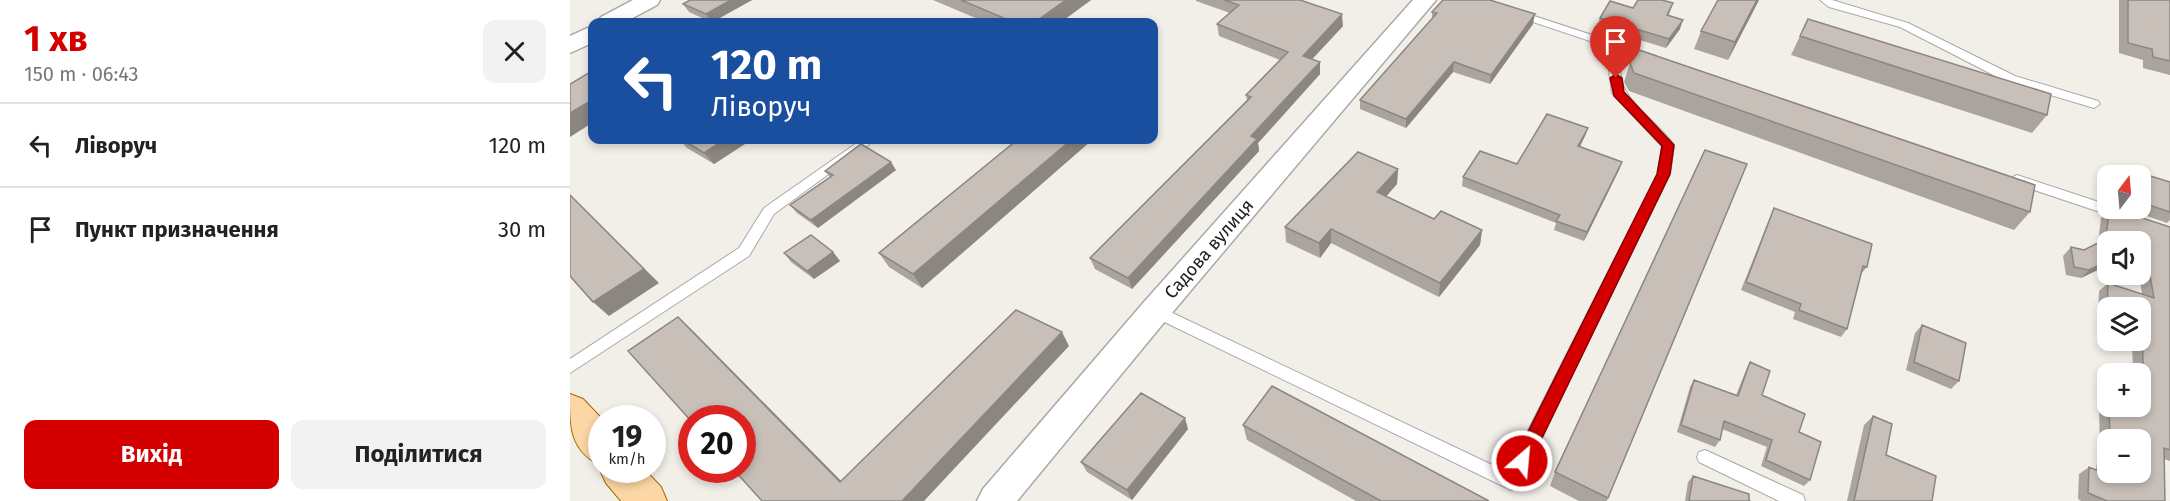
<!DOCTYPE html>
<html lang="uk">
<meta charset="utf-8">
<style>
:root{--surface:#fff;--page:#f2f2f2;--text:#222;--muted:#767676;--line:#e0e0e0;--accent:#d40000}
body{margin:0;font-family:"Fira Sans",sans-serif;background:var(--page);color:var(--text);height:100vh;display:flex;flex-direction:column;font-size:22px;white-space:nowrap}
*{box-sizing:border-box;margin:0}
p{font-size:20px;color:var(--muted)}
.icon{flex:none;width:33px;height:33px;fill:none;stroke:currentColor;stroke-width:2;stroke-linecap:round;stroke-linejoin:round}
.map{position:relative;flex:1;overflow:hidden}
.sheet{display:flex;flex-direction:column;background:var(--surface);width:570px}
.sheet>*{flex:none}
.top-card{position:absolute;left:18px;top:18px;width:570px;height:126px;border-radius:12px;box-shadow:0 3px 9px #0003;background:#1a4fa0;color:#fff;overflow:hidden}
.needle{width:39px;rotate:16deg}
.fabs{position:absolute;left:1527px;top:165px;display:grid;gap:12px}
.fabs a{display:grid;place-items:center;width:54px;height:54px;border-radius:12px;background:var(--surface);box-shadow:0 3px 9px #0003;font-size:30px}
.speed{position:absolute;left:18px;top:405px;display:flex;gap:12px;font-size:30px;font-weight:700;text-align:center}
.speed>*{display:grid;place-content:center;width:78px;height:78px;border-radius:50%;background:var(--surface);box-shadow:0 3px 9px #0003;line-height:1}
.speed small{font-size:15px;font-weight:400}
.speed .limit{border:9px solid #d22;background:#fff;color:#111}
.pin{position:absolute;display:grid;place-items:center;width:51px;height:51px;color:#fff;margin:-62px -26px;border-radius:50% 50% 50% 0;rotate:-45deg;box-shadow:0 0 6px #0007}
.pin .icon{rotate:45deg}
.me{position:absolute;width:66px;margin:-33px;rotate:27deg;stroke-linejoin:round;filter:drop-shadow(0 0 4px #0008)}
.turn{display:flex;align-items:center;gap:21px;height:126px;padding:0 24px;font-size:27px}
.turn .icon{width:78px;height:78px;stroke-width:2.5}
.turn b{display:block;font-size:42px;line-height:51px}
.round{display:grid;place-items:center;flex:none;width:63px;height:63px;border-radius:12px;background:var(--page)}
.headline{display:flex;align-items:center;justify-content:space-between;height:102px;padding:0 24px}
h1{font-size:36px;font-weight:700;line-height:45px;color:var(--accent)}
.action{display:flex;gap:12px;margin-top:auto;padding:12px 24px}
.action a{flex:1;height:69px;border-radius:12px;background:var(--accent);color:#fff;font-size:24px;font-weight:700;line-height:69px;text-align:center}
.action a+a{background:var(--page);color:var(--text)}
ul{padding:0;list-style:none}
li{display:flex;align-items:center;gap:18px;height:84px;padding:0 24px;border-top:2px solid var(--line)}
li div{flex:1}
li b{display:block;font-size:22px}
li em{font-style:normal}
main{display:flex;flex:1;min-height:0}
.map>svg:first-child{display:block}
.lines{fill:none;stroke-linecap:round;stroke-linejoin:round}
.service-casing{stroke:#a9a9a9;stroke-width:2}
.minor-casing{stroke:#a9a9a9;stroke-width:3}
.primary-casing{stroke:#a06b00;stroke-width:2}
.service{fill:#fff;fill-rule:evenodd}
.minor{fill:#fff;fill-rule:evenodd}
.primary{fill:#fcd6a4;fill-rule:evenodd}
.wall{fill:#aba49e;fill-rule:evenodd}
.shaded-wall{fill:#8b8681}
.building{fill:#c7bfb8;stroke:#8b8681;stroke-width:1.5}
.route{fill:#d40000;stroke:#8a0000;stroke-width:1.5}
.labels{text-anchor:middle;stroke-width:5;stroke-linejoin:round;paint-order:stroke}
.street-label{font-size:18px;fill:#222;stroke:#fff}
</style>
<main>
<section class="sheet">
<div class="headline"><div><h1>1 хв</h1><p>150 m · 06:43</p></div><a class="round"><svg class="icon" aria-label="close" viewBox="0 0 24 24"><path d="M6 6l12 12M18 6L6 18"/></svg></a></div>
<ul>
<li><svg class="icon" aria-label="left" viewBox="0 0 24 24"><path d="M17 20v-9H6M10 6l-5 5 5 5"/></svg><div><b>Ліворуч</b></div><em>120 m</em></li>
<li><svg class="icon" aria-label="arrive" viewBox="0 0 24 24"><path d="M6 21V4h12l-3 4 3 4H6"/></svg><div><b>Пункт призначення</b></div><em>30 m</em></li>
</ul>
<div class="action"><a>Вихід</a><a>Поділитися</a></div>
</section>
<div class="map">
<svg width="1600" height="501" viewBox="0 0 1600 501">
<rect width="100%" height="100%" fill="#f2efe9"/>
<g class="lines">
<defs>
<path id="service" d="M1250,0H1262L1338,23L1445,76L1528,101L1530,104L1524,108L1437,82L1330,27L1259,7Z
M949,11L1086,56L1088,58L1082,62L1054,52C1037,96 1083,115 1104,145L1100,174L947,487L941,490L580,315L578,311L580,307L585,305L590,307L937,472L1088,174L1092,146L1042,93L1038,63L1044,49L945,16L944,14Z
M291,140H305L204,214L179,256L0,373V359L169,248L194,208Z
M1447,175L1538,205V208L1559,212L1561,215L1554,220L1443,183L1441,180L1443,177Z
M1135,450L1233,495L1235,501H1209L1129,462L1127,457L1129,452Z"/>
<path id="minor" d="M63,0H90L87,5L55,22H28L31,17Z
M843,0H866L596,320L447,501H407L413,489L574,302Z
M22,26V43L0,53V36Z"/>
<path id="primary" d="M0,394L13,399L32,419V466C0,451 0,428 0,394Z
M32,467V470H75L91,487L97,501H51L36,483L30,470Z"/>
</defs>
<!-- service casing -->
<use href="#service" class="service-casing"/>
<!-- minor casing -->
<use href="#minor" class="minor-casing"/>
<!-- primary casing -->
<use href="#primary" class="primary-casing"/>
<!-- service -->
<use href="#service" class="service"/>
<!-- minor -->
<use href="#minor" class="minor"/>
<!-- primary -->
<use href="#primary" class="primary"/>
</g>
<!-- wall -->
<path class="wall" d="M182,0L143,22H141L119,12L113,4Z
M363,0H521L491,22H415Z
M626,0H730L773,26L742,59L750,62V74L688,143L689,151L562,289L525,269L520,258L677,100L676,95L710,60L649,36L647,24L660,13L626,1Z
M1189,0L1158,60L1124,49L1131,31Z
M1549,0H1600V75L1573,68V60L1549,53Z
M1103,3L1099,15L1110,29L1096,48L1027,27L1030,18L1063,8Z
M862,12L963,24L920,84L883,72L836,128L790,109V100L862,19Z
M1238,19L1477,115L1462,133L1221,55Z
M1060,63L1460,212L1444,230L1059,91L1054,82Z
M1018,128L1015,136L1010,147L1052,162L1049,170L1014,241L984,230L986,223L892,186L893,177L947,164Z
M110,140H181L144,164L117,148Z
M447,140H522L352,288L319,267L309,253Z
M828,169L827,184L816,196L864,219L912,230L910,245L869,297L761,243L750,258L716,242L715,227Z
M326,170L248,228L227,213L220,205L260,177L255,171Z
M1577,175L1600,182V220L1597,223L1554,208H1570V181Z
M1204,208L1297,267L1291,274L1277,329L1271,337L1223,319L1225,312L1171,290L1200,217Z
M1539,210L1551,214L1554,212L1600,227V461L1594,459L1595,501H1511L1508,499L1509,474L1519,467L1526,470L1527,462L1530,459L1529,399L1538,393V406H1570V374H1563L1562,340H1570V308H1538V321L1528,317L1529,291L1538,283L1572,294L1569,274H1570V242L1538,265L1511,278L1496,275L1493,256L1501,247L1514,250L1528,243L1531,218ZM1538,440H1570L1538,472Z
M263,252L270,261L244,279L221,262L214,253Z
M1352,325L1389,381L1381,389L1336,370L1345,333Z
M1180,362L1192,395L1229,432L1240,480L1234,486L1191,466L1197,447L1152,429L1150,440L1145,447L1107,432L1120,387L1124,380L1166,395L1176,370Z
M1303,416L1316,455L1362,501H1277L1294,425Z
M673,425L919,501H786L677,440Z
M618,429L562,500L517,472L511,462Z
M985,472L1038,498L1037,501H1009L980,486Z
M1123,476L1179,500L1180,501H1115L1118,482Z"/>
<!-- shaded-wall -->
<path class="shaded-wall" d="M161,0H182L142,22L136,14Z
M496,0H521L491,22H465Z
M1187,0H1189L1158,60L1165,42Z
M772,14L773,26L734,68L733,56Z
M965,14L963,24L920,84L921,75Z
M1113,20L1110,29L1096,48L1099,39Z
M750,62V74L688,143L689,151L562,289L558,278L681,136Z
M884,62L883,72L836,128V119Z
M22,100V123L0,137V113Z
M1018,128L1015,136L1005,155L1008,146Z
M154,140H181L144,164L134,153Z
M501,140H522L352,288L343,274Z
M321,162L326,170L248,228L241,220Z
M1052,162L1049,170L1014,241L1017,232Z
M828,169L827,184L807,207V192Z
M0,195L89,283L39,316L23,302Z
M761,229V243L750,258L749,243Z
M912,230L910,245L869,297L870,283Z
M263,252L270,261L244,279L237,271Z
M1538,261V265L1511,278L1519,270Z
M108,317L123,331L283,493L270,482Z
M492,332L499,346L354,501H332Z
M615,418L618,429L562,500L557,490Z"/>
<!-- building -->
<path class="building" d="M120,0H161L136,14L113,4Z
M391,0H496L465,22H443Z
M654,0H730L772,14L733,56L750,62L681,136L687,139L558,278L520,258L681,97L676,95L718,52L647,24L669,5Z
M873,0H920L965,14L921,75L884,62L836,119L790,100L867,13L862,12Z
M1068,0H1092L1103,3L1097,15L1113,20L1099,39L1030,18L1040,1L1063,8Z
M1148,0H1187L1165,42L1131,31Z
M1558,0H1600V61L1583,57L1582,49L1558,43Z
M1238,19L1481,94L1477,115L1230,36Z
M1069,50L1465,185L1460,212L1064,73L1060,63Z
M22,71V100L0,113V84Z
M977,114L1018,128L1008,146L1052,162L1017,232L986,221L990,215L893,177L910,151L947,164Z
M113,140H154L134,153Z
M447,140H501L343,274L309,253Z
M291,144L321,162L241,220L220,205L263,175L255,171Z
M1135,150L1177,164L1038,498L985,472Z
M788,152L828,169L807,192L864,219L871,211L912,230L870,283L761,229L749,243L715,227Z
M1577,175L1600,182V212L1570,202V185L1577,187Z
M0,195L74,269L23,302L0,276Z
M1204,208L1302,244L1297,267L1293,266L1277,329L1229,310L1231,304L1176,282Z
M1539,210L1554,215V212L1600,227V450L1594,448L1595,501H1537L1518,493L1519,467L1536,474L1537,455H1538V472H1570V440H1540L1539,406H1570V404L1574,405L1572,323H1570V308H1538L1537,309L1538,283L1584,298L1574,243L1570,244V242H1538V261L1519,270L1504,267L1501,247L1514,250L1536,239Z
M241,235L263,252L237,271L214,253Z
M446,310L492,332L332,501H192L164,470H172V418H122V422L58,351L108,317L270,482Z
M1352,325L1396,343L1389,381L1344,362Z
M1180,362L1200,371L1192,395L1235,414L1229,432L1251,442L1240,480L1196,460L1202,440L1154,421L1150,440L1111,425L1124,380L1168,396Z
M702,386L919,501H811L673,425Z
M571,393L615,418L557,490L511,462Z
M1303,416L1322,424L1316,455L1366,476L1362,501H1284Z
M1123,476L1179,494V500L1180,501H1119Z"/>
<!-- route -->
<path class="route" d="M1046,74L1052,78L1054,92L1104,145L1100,174L958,467L952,469L946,467L944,461L946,456L1087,174L1092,146L1044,96L1040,78Z"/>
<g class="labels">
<!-- street labels -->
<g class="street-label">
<text transform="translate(639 249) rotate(-49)" y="6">Садова вулиця</text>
</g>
</g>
</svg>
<div class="fabs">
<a><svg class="needle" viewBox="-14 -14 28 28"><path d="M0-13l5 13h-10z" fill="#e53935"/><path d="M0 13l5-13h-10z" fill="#767676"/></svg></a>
<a><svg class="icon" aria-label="sound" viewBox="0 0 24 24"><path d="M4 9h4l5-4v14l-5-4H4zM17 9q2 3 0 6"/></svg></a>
<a><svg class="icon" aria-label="layers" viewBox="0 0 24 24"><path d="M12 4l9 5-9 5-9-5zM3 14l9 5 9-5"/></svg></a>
<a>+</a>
<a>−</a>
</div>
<div class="speed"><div>19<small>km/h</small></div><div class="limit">20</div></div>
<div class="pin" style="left:1046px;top:78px;background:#d93025"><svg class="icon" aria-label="arrive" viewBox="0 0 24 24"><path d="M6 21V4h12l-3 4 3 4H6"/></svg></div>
<svg class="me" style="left:952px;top:461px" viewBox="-20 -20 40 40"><circle r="17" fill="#d40000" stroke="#fff" stroke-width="3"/><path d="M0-11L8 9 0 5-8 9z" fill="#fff"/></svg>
<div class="top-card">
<div class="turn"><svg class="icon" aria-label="left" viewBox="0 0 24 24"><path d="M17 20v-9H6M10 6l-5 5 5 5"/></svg><div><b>120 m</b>Ліворуч</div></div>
</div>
</div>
</main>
